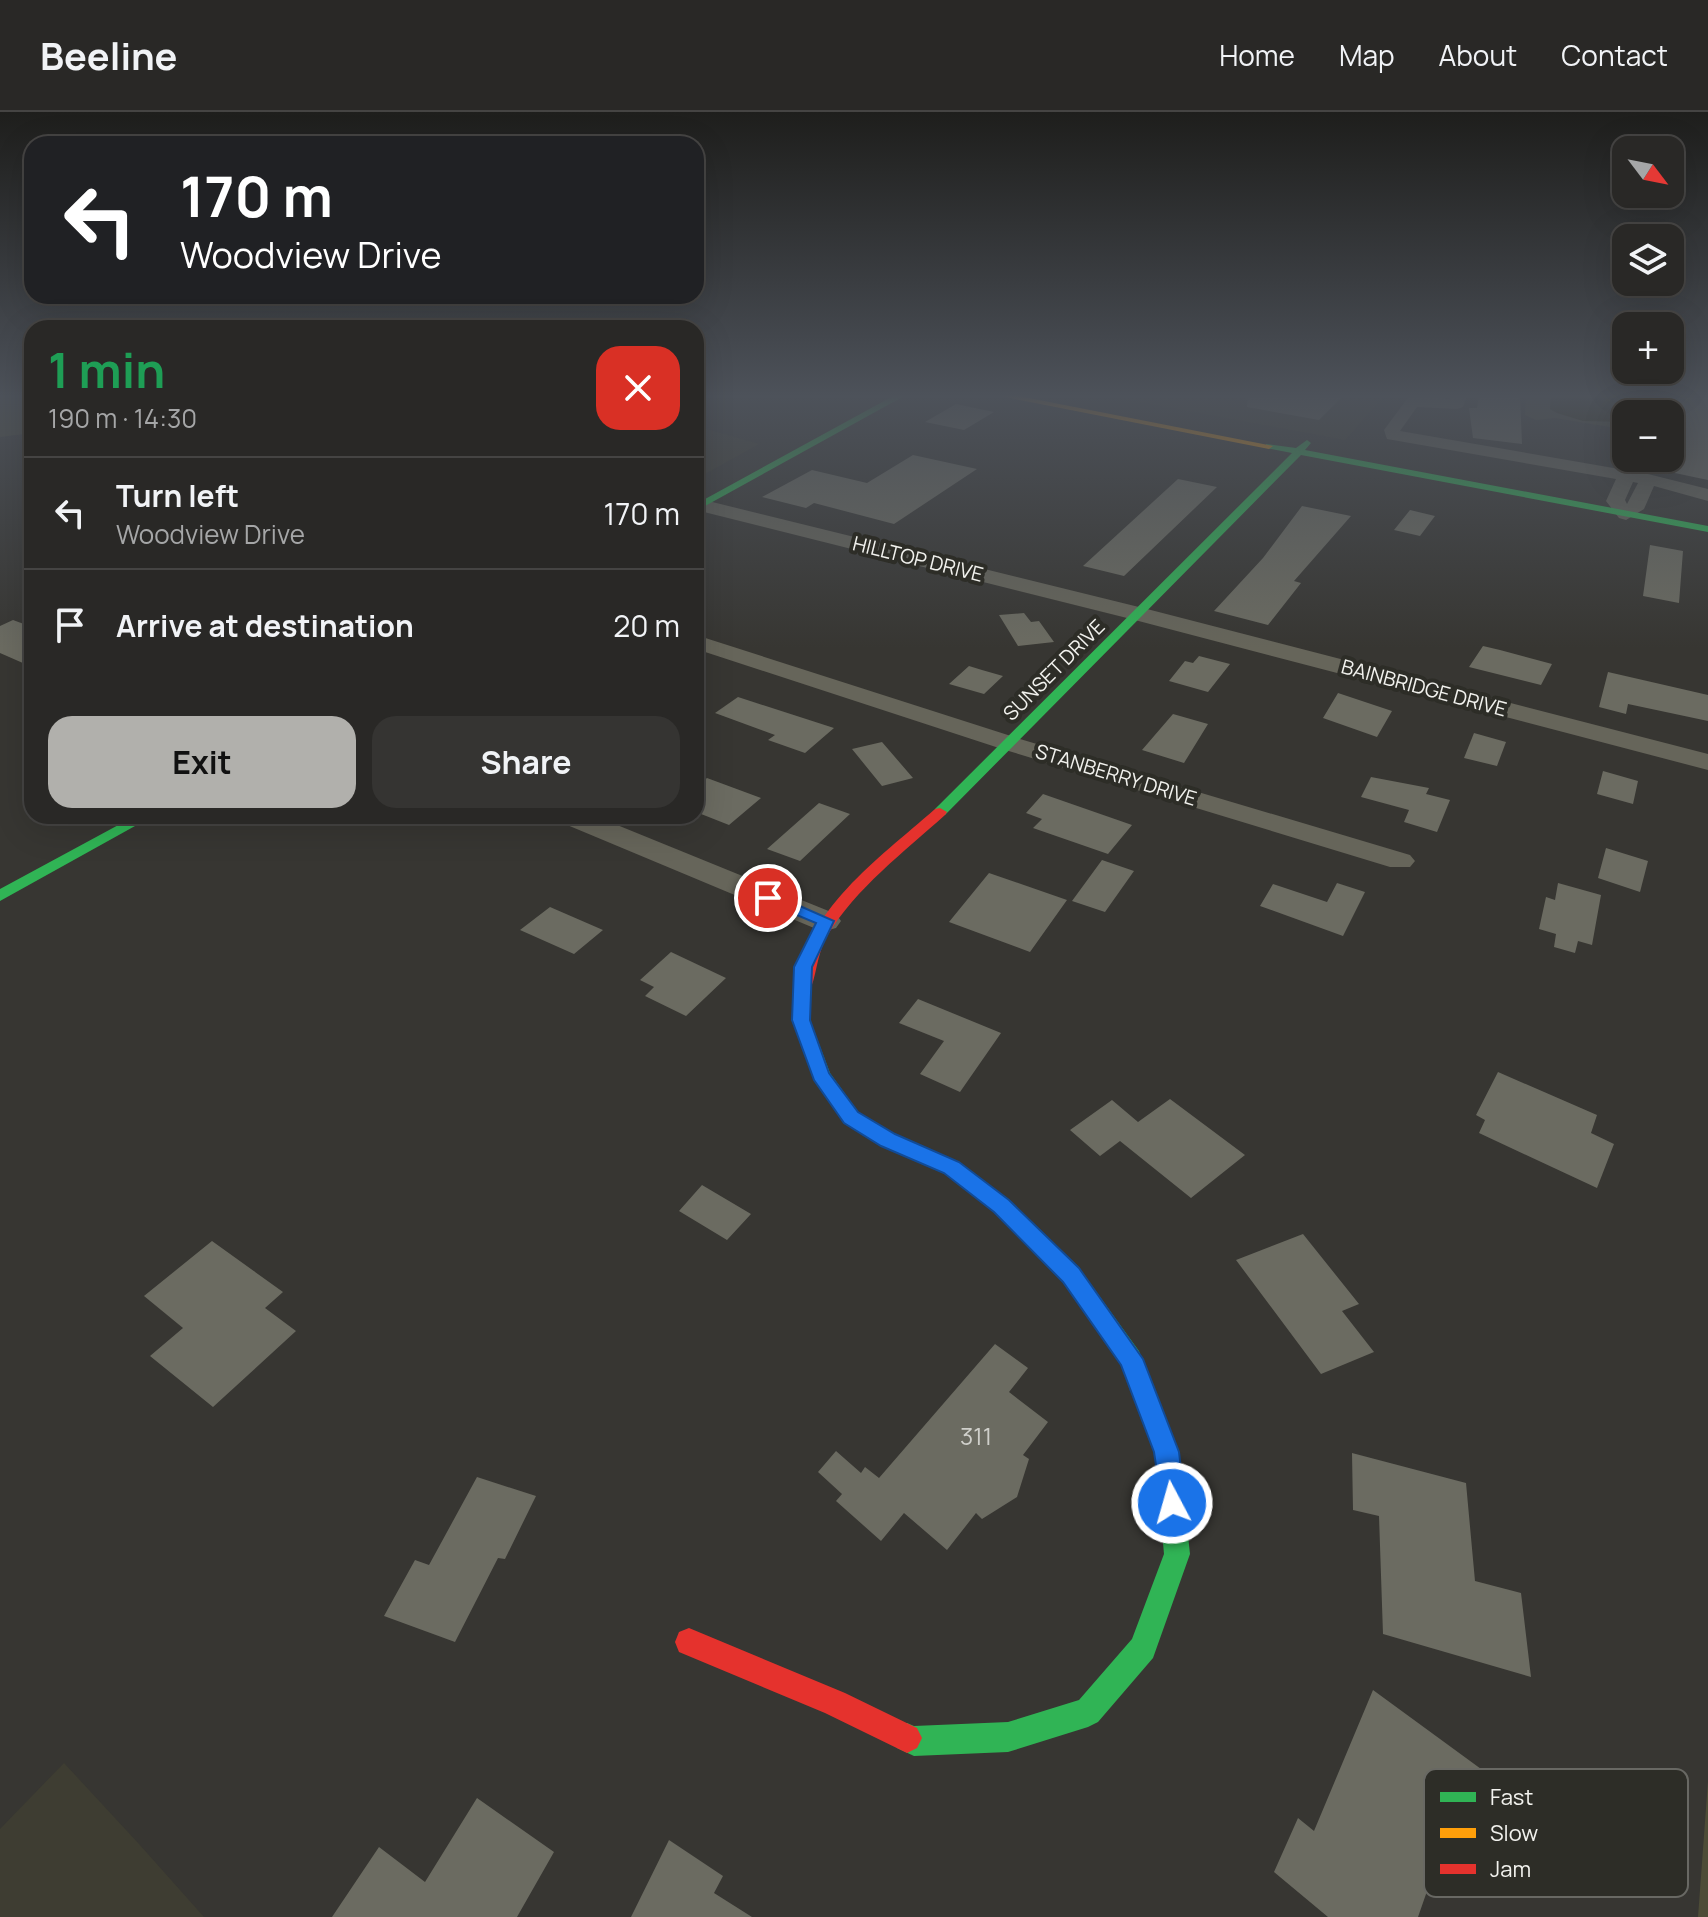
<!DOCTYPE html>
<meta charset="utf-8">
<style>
:root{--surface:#292826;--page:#353432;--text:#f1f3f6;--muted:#a5a6a7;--line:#454443;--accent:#b1b0ac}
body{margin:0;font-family:Manrope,sans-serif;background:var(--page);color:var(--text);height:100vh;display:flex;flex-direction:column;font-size:30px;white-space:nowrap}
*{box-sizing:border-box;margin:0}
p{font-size:26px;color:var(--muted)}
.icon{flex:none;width:44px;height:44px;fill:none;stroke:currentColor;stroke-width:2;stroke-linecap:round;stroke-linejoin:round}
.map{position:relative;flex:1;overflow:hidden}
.drawer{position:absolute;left:24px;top:208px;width:680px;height:504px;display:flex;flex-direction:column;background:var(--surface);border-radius:24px;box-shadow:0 8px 32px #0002,0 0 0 2px var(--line)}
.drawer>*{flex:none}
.hud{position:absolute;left:24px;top:24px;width:680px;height:168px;border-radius:24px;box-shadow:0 8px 32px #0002,0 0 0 2px var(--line);background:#202124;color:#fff;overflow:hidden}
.needle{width:52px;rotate:122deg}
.fabs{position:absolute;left:1612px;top:24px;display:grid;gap:16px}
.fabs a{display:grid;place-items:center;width:72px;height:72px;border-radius:16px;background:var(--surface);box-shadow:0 8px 32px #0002,0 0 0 2px var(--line);font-size:40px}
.pin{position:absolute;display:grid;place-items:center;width:68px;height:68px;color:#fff;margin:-34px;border:4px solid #fff;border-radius:50%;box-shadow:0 2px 8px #0007}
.me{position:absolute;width:88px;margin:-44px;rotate:354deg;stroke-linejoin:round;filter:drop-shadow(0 0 6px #0008)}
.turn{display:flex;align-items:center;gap:28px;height:168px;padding:0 24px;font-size:36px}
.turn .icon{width:104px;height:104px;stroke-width:2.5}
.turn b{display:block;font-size:56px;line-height:68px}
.round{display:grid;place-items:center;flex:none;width:84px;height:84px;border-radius:24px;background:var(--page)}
.overview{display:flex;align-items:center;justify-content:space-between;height:136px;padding:0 24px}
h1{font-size:48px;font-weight:700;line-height:60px;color:#1e9e55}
.action{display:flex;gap:16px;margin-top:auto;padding:16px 24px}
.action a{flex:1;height:92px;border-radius:24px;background:var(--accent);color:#111;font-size:32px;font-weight:700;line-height:92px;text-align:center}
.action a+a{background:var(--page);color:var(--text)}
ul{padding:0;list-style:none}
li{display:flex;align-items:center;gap:24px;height:112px;padding:0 24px;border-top:2px solid var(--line)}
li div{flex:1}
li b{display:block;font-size:30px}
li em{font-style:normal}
header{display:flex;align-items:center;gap:48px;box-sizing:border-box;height:112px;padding:0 40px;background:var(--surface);border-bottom:2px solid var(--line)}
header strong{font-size:38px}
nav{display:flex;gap:44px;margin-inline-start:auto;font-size:28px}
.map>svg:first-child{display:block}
.built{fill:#3e3d32}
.green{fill:#4d4c37}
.water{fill:#252204}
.building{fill:#6b6b61}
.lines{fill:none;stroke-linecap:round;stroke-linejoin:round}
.street{fill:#66655a;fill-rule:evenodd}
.fast{fill:#30b455;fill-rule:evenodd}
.slow{fill:#ff9f0a;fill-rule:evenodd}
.jam{fill:#e5322d;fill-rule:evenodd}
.route{fill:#1a73e8;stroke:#114b97;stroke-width:2}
.labels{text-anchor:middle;stroke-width:8;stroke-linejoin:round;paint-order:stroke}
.far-street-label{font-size:20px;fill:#f2f2ee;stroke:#2d2d27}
.near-number-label{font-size:24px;fill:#d0d0cb}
.key{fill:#2d2d27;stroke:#686863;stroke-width:2}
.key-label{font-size:22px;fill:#f2f2ee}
</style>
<header>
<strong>Beeline</strong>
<nav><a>Home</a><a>Map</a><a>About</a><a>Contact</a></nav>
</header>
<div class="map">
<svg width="1708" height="1805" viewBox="0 0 1708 1805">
<rect width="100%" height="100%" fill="#373632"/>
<!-- built -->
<path class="built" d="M1102,283H1385L1345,328Z
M696,314L759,332L696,367Z
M64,1651L139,1732L204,1805H0V1717Z"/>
<!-- green -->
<path class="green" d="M0,283H32V321L0,325Z
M1526,283H1667V284L1660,302H1626V321L1616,316L1555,306L1536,308L1525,303Z
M1708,1669V1805H1698Z"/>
<!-- water -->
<path class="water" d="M1551,283H1643L1633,302H1626L1625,310L1583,309L1557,301L1550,297Z"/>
<!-- building -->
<path class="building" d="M1248,283H1344L1319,308L1247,295Z
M1479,283H1520L1522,332L1473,326L1469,296H1477Z
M1680,283H1708V368L1670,360V308Z
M956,292L994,300L964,318L925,310Z
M913,343L977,357L894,412L814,391L806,396L762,385L812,358L867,371Z
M1178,367L1217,375L1124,464L1083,454Z
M1302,394L1351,404L1294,469L1301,471L1268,513L1214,499L1263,446Z
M1410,398L1435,404L1420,424L1394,418Z
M1650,433L1683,439L1679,491L1643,484Z
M1024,501L1031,510L1039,509L1054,530L1018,534L999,503Z
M13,508L32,515V555L0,541V514Z
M1483,534L1500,538L1552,552L1541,573L1469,555Z
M1199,544L1230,552L1208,580L1169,569L1185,549L1193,551Z
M969,554L982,558L1003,564L984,582L949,572Z
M1608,560L1708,583V609L1628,592L1626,602L1599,595Z
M1338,581L1392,599L1377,625L1323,606Z
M738,585L834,616L805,641L768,628L775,623L715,601Z
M1173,602L1208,612L1184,651L1142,638Z
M1474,621L1506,630L1497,654L1464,646Z
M882,630L913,666L882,674L852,637Z
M1603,659L1638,669L1633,692L1597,682Z
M1371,665L1429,676L1426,682L1450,688L1437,720L1404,710L1409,698L1361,685Z
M707,666L761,686L729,713L696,700V675Z
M1043,682L1132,713L1108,742L1033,716L1042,707L1026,701Z
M819,691L850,702L800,749L767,737Z
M1606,736L1648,749L1640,780L1598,766Z
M1102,748L1134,759L1105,800L1072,789Z
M989,761L1067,788L1030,840L949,810Z
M1337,771L1365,780L1343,824L1260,794L1273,772L1327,790Z
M1558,771L1601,783L1592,833L1578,829L1575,841L1554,835L1556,822L1539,817L1546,785L1555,788Z
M550,795L603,818L574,842L520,818Z
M671,840L726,866L686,904L645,884L654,875L640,868Z
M918,887L1001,921L960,980L920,962L944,929L899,911Z
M1498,960L1597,1003L1591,1021L1614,1032L1597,1076L1479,1021L1485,1008L1476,1003Z
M1170,987L1245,1043L1191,1086L1120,1029L1100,1044L1070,1018L1112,988L1138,1010Z
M702,1073L751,1102L727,1128L679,1099Z
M1303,1122L1359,1192L1342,1199L1374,1240L1321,1262L1236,1148Z
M212,1129L283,1180L265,1196L296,1219L213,1295L150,1244L183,1216L144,1184Z
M995,1232L1028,1256L1009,1280L1048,1310L1023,1343L1029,1347L1017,1385L982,1407L976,1401L947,1438L904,1401L881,1429L836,1389L842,1382L818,1360L836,1339L861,1361L865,1355L879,1366Z
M1352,1341L1466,1371L1475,1469L1521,1481L1531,1565L1383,1522L1379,1404L1353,1398Z
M477,1365L536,1384L505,1447L498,1446L455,1530L384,1504L415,1448L429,1453Z
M1373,1578L1518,1684L1495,1755L1448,1719L1418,1805H1328L1274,1760L1298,1706L1314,1719Z
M477,1686L554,1740L517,1805H332L379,1735L425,1770Z
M669,1728L723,1764L714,1781L752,1805H631Z"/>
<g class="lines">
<!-- street -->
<path class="street" d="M1410,283L1450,287L1451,283H1467L1463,295L1457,297L1417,295L1400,319L1648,362L1708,377V389L1654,374L1644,397L1626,408L1619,406L1606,389L1616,367L1387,327L1384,318ZM1633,370L1638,371L1627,392L1625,388Z
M696,386L1147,497L1708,642V658L1131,507L696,398Z
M696,523L1020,627L1410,743L1415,749L1410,755H1390L1002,637L696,537Z
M556,704H595L836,802L841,809L836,816L825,819L814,816L560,710Z"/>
<!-- fast -->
<path class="fast" d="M895,283H906L696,399V392Z
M1307,328L1311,331L1305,338L1708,414V420L1301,343L945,703H935V697L1292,341L1266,336V332L1296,336Z
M135,704H153L0,789V777Z
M802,873L811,879L810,908L830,961L858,1000L895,1022L959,1050L1008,1088L1079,1156L1139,1239L1179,1340L1190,1442L1153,1546L1098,1610L1088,1615L1008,1640L914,1644L897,1636L892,1626L897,1616L907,1611L914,1614L1008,1610L1079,1588L1132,1527L1164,1442L1155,1340L1122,1253L1063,1170L994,1100L945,1062L881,1034L844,1010L812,963L792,908L793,879Z"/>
<!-- slow -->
<path class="slow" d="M995,283H1014L1273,334L1269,337Z"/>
<!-- jam -->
<path class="jam" d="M940,696L947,700L945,703C904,740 856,776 827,824C816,844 817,865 808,883H796L793,879C808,795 875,750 935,697Z
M689,1516L845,1581L917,1616L922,1626L917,1636L907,1641L825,1601L679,1540L675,1530L679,1520Z"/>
</g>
<!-- sky -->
<linearGradient id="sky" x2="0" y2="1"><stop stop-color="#1e1e1c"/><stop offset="0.53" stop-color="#4d525a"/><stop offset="1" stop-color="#4d525a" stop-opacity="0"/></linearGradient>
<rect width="1708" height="536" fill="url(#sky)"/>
<!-- route -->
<path class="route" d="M768,780L834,809L812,855L810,908L829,961L858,1000L895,1022L959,1050L1009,1088L1079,1156L1143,1247L1179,1340L1185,1391L1181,1400L1172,1404L1163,1400L1154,1340L1121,1253L1063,1170L994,1100L944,1061L881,1034L844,1011L814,968L792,908L794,855L816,811L763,789L760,786Z"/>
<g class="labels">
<!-- far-street labels -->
<g class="far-street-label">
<text transform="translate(918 447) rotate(14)" y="7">HILLTOP DRIVE</text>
<text transform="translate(1054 558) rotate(-45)" y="7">SUNSET DRIVE</text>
<text transform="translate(1424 576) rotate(15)" y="7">BAINBRIDGE DRIVE</text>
<text transform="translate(1116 663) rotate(17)" y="7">STANBERRY DRIVE</text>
</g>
<!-- near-number labels -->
<g class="near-number-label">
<text x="976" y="1333">311</text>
</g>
</g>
<!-- legend -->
<rect x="1424" y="1657" width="264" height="128" rx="12" class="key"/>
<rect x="1440" y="1680" width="36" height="10" fill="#30b455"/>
<rect x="1440" y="1716" width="36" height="10" fill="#ff9f0a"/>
<rect x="1440" y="1752" width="36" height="10" fill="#e5322d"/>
<g class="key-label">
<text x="1490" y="1693">Fast</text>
<text x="1490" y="1729">Slow</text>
<text x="1490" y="1765">Jam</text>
</g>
</svg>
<div class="fabs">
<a><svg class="needle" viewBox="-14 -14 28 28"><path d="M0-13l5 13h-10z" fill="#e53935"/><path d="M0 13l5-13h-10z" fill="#a5a6a7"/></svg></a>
<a><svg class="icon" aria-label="layers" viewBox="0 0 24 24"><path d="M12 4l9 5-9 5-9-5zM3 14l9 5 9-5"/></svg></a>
<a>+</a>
<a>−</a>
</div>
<div class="pin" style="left:768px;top:786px;background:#d93025"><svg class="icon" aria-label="arrive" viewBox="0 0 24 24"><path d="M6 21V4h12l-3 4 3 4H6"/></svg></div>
<svg class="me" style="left:1172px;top:1391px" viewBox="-20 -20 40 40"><circle r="17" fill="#1a73e8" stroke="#fff" stroke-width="3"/><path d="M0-11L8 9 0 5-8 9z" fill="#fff"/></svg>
<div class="hud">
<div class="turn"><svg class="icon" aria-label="left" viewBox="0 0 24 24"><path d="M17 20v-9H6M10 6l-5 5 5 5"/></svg><div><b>170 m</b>Woodview Drive</div></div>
</div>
<section class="drawer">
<div class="overview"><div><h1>1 min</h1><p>190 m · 14:30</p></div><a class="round" style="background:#d93025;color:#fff"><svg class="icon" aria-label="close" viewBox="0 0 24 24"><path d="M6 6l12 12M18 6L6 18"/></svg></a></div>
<ul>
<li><svg class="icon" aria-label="left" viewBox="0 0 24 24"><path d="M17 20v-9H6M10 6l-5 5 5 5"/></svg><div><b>Turn left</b><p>Woodview Drive</p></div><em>170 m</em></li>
<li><svg class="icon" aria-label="arrive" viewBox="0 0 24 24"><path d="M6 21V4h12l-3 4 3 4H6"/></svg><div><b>Arrive at destination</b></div><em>20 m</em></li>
</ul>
<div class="action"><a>Exit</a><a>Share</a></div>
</section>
</div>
